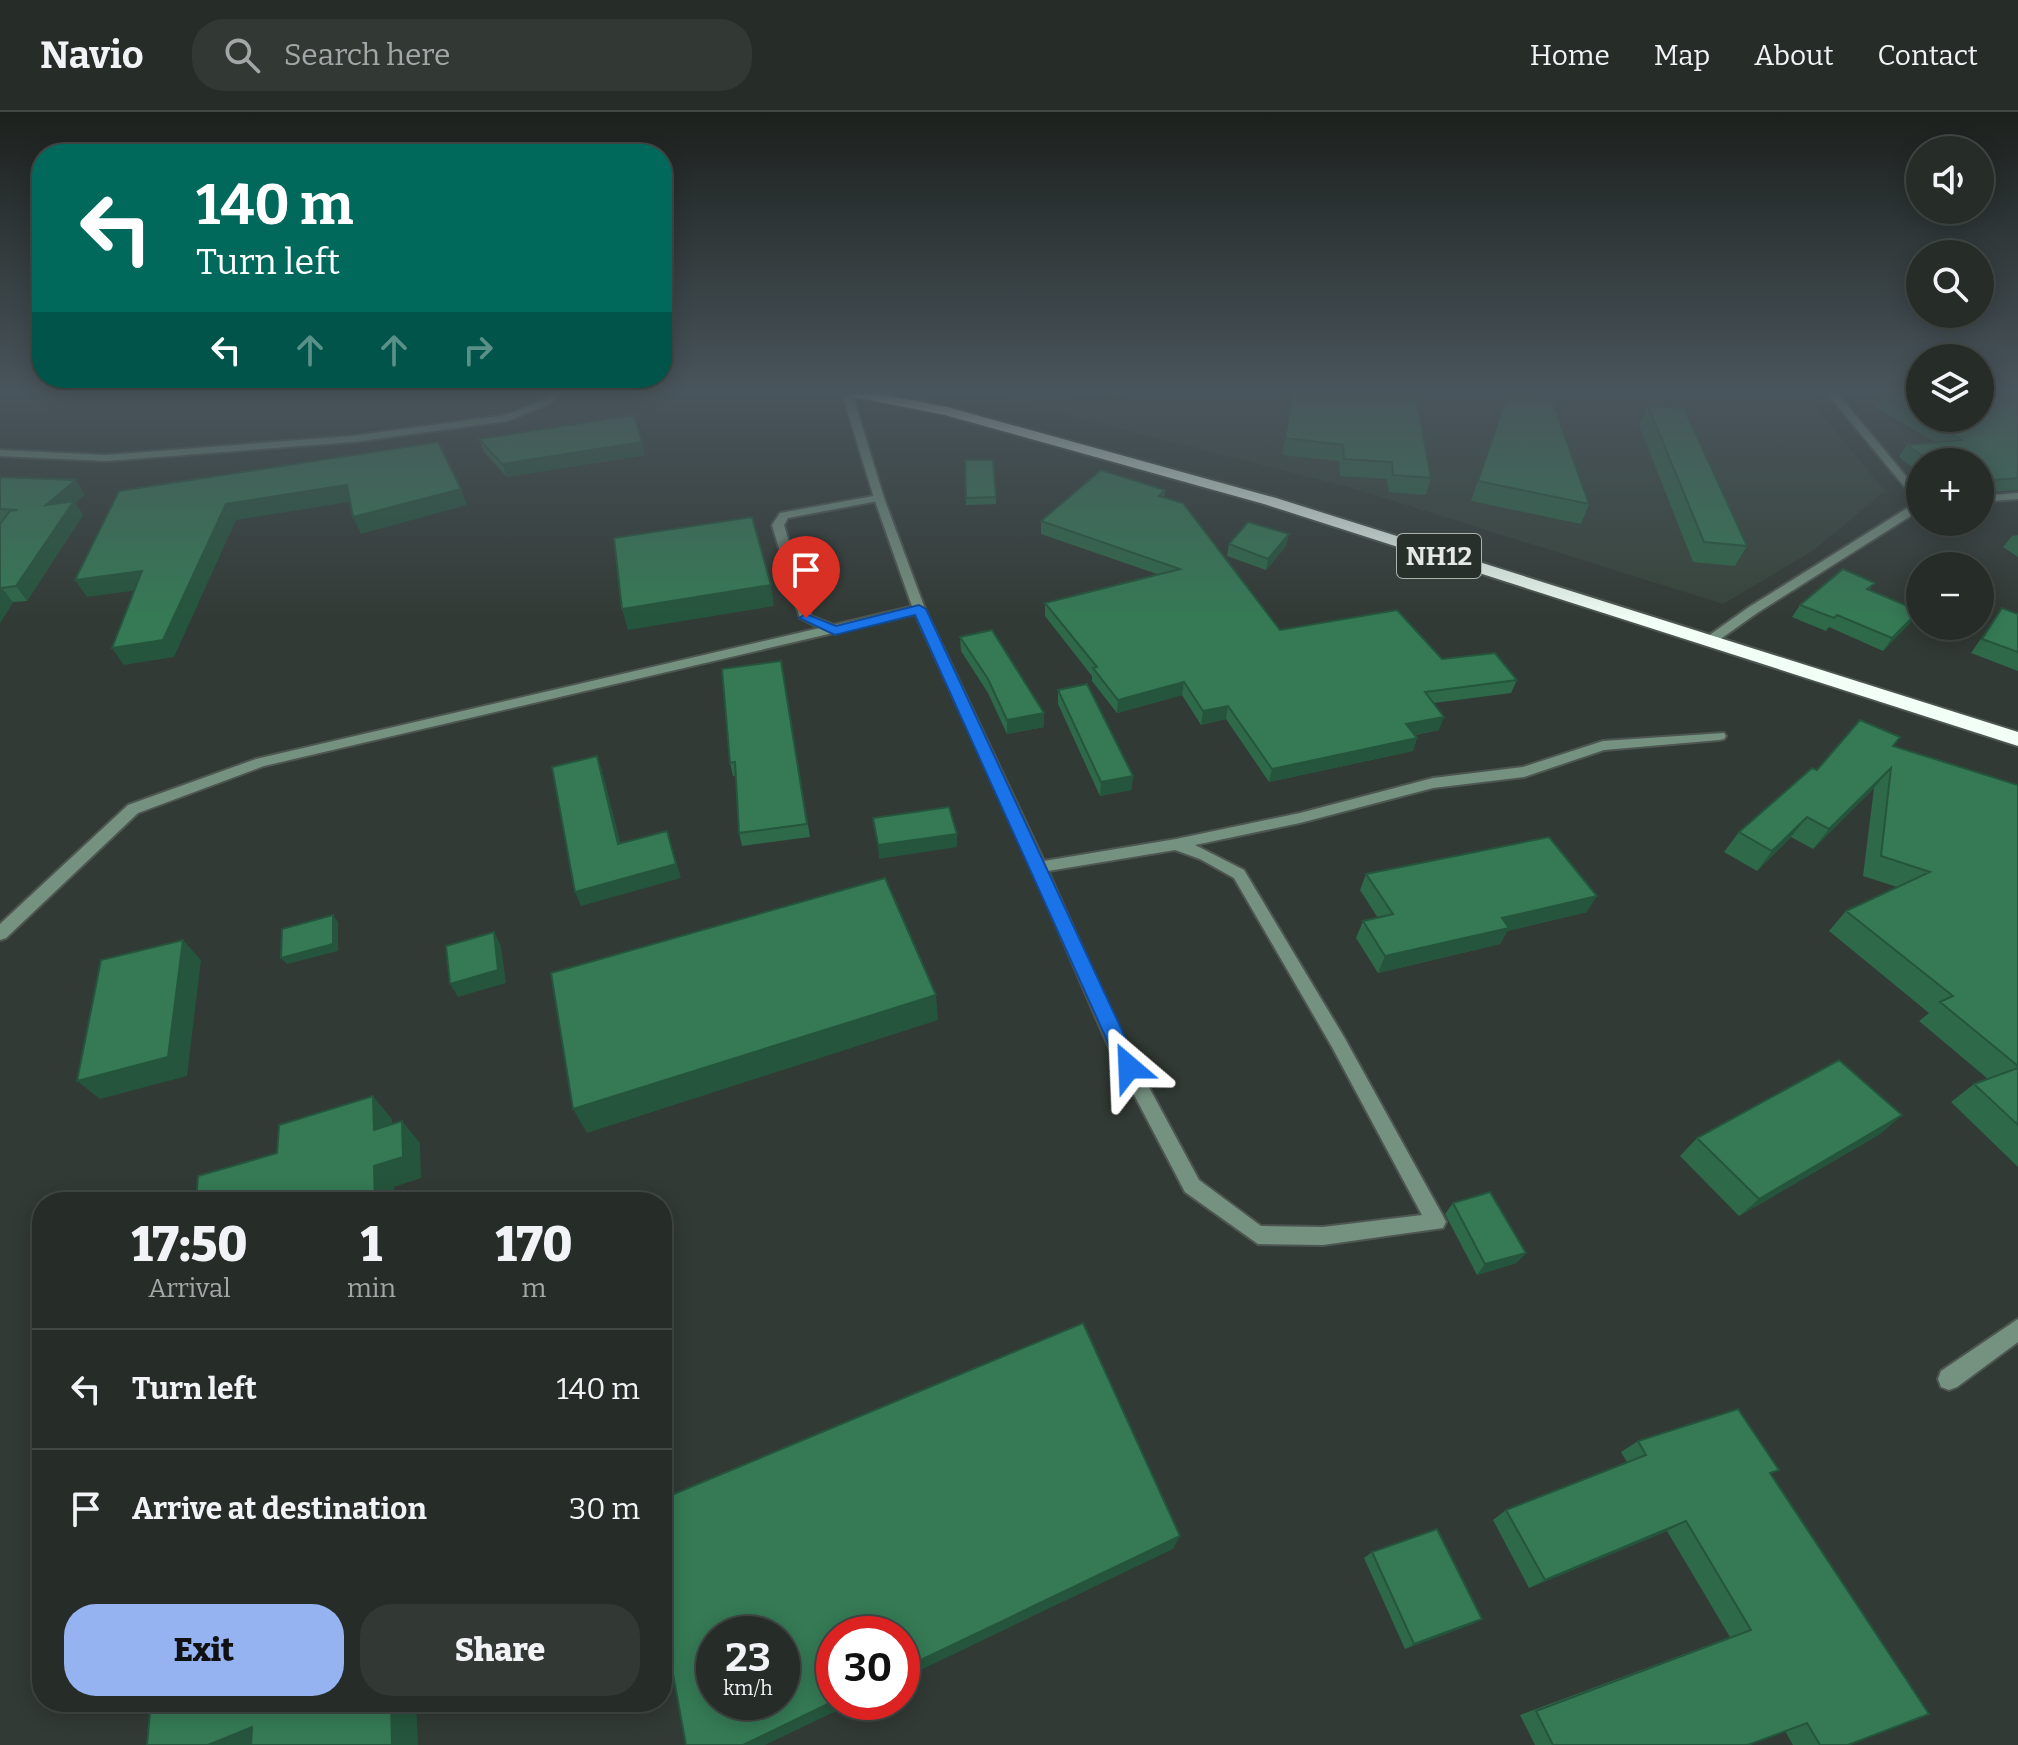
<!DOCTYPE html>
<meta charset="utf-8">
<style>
:root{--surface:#262c28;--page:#323834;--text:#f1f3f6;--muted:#a4a7a8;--line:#424845;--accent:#95b2f1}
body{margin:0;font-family:Bitter,serif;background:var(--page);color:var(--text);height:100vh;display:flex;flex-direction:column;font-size:30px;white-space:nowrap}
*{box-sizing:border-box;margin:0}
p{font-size:26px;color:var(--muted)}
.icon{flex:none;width:44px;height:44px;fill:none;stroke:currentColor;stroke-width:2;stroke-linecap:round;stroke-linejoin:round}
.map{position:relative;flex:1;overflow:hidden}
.details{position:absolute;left:32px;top:1080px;width:640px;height:520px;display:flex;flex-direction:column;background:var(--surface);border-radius:32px;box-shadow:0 4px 20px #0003,0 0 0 2px var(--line)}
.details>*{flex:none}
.top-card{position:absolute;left:32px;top:32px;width:640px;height:244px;border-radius:32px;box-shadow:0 4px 20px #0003,0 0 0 2px var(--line);background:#00695c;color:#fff;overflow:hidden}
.tools{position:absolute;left:1906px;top:24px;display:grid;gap:16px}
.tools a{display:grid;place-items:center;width:88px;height:88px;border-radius:50%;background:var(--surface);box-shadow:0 4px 20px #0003,0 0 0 2px var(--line);font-size:40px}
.speed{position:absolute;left:696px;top:1504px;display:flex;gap:16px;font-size:40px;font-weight:700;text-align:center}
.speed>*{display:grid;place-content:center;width:104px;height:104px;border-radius:50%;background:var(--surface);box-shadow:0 4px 20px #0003,0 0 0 2px var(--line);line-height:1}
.speed small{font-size:20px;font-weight:400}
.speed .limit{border:12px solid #d22;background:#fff;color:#111}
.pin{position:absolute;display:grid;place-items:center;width:68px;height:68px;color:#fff;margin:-82px -34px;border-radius:50% 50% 50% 0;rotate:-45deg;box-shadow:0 0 8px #0007}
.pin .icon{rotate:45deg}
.me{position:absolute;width:88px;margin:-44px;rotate:334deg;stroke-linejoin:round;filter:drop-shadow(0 0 6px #0008)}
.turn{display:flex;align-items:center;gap:28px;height:168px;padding:0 32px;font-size:36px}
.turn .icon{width:104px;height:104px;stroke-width:2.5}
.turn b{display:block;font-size:56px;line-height:68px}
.lanes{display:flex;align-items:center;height:76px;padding:0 32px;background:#0003;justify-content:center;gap:40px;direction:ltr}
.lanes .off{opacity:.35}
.eta{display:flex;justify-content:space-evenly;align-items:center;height:136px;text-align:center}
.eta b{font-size:48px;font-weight:800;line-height:56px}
.cta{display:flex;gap:16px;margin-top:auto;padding:16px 32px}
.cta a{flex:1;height:92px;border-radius:32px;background:var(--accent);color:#111;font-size:32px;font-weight:800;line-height:92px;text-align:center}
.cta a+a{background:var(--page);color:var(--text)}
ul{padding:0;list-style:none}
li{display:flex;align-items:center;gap:24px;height:120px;padding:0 32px;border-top:2px solid var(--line)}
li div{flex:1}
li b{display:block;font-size:30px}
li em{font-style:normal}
header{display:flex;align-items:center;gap:48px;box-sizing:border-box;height:112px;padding:0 40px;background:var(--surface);border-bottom:2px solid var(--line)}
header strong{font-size:38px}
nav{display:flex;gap:44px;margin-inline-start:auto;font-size:28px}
.search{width:560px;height:72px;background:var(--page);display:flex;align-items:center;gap:20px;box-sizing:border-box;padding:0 28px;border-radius:32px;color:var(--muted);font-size:30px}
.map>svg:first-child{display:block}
.built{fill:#37443b}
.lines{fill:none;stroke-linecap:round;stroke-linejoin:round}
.lane-casing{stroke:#4e5651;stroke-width:4}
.street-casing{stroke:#4e5651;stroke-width:4}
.highway-casing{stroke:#4e5651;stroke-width:4}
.lane{fill:#759180;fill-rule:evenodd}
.street{fill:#759180;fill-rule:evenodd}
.highway{fill:#f1fff6;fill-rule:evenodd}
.wall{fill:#2e6949}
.shaded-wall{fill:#25553c}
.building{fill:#357a55;stroke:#25553c;stroke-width:2;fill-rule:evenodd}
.route{fill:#1a73e8;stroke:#114b97;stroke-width:2}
.labels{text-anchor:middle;stroke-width:6;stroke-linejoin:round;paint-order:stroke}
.shield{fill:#28302b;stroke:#acb2ae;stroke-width:2}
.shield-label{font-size:26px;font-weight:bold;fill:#e4e9e6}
</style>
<header>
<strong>Navio</strong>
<div class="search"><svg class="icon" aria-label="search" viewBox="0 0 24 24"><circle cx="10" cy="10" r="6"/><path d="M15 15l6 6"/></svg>Search here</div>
<nav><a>Home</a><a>Map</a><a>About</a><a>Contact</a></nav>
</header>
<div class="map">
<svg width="2018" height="1633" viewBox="0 0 2018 1633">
<rect width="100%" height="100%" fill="#323a35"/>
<!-- built -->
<path class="built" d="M979,281H1804L1885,379L1814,438L1723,492L1352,376Z"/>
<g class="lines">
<defs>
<path id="lane" d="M552,281H563L549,292L508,309L353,330L106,349L0,344V338L106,343L353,324L506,303L543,288Z
M879,383L884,386L883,388L788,406L784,413L811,504L834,513L919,493L925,497L923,500L264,654L138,701L6,826L0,828V812L128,693L256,647L820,516L800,506L772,413L780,401Z"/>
<path id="street" d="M842,281H852L884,386L925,497L1044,749L1176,727L1300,701L1433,666L1523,655L1603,629L1724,621L1726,624L1724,627L1719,628L1604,638L1524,665L1433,676L1300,711L1195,733L1244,758L1344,925L1443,1104L1446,1110L1443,1116L1323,1133L1258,1132L1185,1080L1107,931L1031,755L913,497L874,386ZM1175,738L1200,747L1234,766L1332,935L1422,1103L1323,1115L1261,1114L1199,1068L1124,929L1048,759Z
M1827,281H1837L1920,381V398L1757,501L1712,533H1704V527L1749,495L1917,390Z
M2018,381V387L1980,390V384Z
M2018,1207V1230L1957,1275L1949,1278L1941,1275L1938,1267L1941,1259Z"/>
<path id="highway" d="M847,281H876L947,295L1276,386L2018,620V634L1264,392L945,303L854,285Z"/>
</defs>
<!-- lane casing -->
<use href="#lane" class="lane-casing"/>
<!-- street casing -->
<use href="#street" class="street-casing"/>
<!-- highway casing -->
<use href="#highway" class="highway-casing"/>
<!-- lane -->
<use href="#lane" class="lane"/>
<!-- street -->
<use href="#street" class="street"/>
<!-- highway -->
<use href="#highway" class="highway"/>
</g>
<!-- wall -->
<path class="wall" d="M624,281H656L648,287Z
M1039,281H1125V285Z
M1293,281L1431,366L1426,383L1389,380L1387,367L1340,364L1339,349L1282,343Z
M1871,281H1920V306H1980L2018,281V378L1980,381V350H1920V361L1899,345L1907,333L1935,330L1875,295L1880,286Z
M1506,286L1589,392L1581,412L1471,389Z
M1648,294L1747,434L1735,454L1693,450L1639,313Z
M479,327L642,330L645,343L507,365L484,340Z
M965,348L996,385V392L966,393Z
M0,365L85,382L75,391L83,403L27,489L13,490L0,511L1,410H0Z
M1165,378L1164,385L1280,518L1442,547L1517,568L1511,581L1434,591L1439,618L1415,623L1417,626L1413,639L1269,670L1226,607L1201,613L1182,583L1117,601L1092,569V564L1045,504V491L1157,462L1041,422V409Z
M2018,423V445L2003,435L2012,424Z
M1229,432L1286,434L1266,458L1227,444Z
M1875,471L1869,478L1910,511L1883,539L1829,515L1826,519L1792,505L1800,493Z
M2002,496L2018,502V559L1971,541Z
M960,525L1044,615L1007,622L988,581L961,539Z
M781,549L810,725L742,734L739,721L736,664H733L730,651Z
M1058,578L1133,664L1131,678L1100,684L1058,592Z
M1893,634L2018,673V1055L1951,990L1974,972L1988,967L1919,909L1929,901L1829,819L1846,799L1897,775L1863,764L1874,676L1813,737L1791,725L1757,759L1724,740L1739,720L1817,658Z
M1366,762L1587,800L1507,819L1500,832L1378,861L1356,826L1363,809L1378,806L1360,778Z
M1902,1003L1880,1022L1739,1104L1680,1044L1697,1026Z
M1453,1091L1526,1141L1516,1151L1477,1163L1445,1102Z
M1638,1329L1771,1362L1848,1633H1793L1785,1619L1748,1633H1535L1520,1603L1730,1525L1667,1419L1529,1476L1493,1408L1506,1398L1627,1350L1621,1340Z
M1372,1440L1482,1507L1472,1512L1405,1537L1364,1446Z"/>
<!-- shaded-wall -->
<path class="shaded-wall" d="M646,281H656L648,287Z
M642,330L645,343L507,365L502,352Z
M76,368L85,382L75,391L83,403L27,489L16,474L46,393Z
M347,373L355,389L236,408L174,545L124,553L112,536L226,392Z
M461,377L467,393L361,422L353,405Z
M1289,422L1286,434L1266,458L1268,447Z
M142,459L154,476L87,485L75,468Z
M771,473L774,494L628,518L622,497Z
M2,476L13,490L0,511V479Z
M1919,499L1910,511L1883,539L1892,526Z
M1184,570L1182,583L1117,601L1118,588Z
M1228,594L1226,607L1201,613L1203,599Z
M1044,601V615L1007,622V608Z
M1444,605L1439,618L1401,625L1406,612Z
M1417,626L1413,639L1269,670L1272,657Z
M597,644L602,658L624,745L618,732Z
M1891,656L1874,676L1813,737L1829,717Z
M1133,664L1131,678L1100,684L1101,670Z
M1807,705L1791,725L1757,759L1772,739Z
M667,719L681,766L581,794L575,780Z
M957,722V735L879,747L878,733Z
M1597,784L1587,800L1507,819L1500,832L1378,861L1385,844L1502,806Z
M333,803L338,810V839L287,852L281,846Z
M494,820L501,834L506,871L458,885L450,872Z
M183,828L201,848L187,964L100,987L77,969Z
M936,883L938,908L587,1021L573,997Z
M373,984L392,1007L393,1040L374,1018Z
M1902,1003L1880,1022L1739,1104L1759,1087Z
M402,1009L420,1031L421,1066L394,1075V1090H375L374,1054Z
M1526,1141L1516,1151L1477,1163L1485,1152Z
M1686,1409L1667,1419L1529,1476L1545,1468Z
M1180,1424L1173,1437L902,1567V1557Z
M1482,1507L1472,1512L1405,1537L1414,1532Z
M391,1590H416L418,1633H392Z
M834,1590H855L765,1633H743Z
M252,1615V1633H208Z"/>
<!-- building -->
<path class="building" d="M1293,281H1377L1416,283L1431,366L1393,363L1392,350L1344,347L1343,333L1285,326Z
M1895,281H1920V304L1882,283Z
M1980,281H2018V366L1980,369V350H1931L1907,333L1962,328L1923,306H1980Z
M1506,286L1552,288L1589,392L1478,369Z
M1648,294L1684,296L1747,434L1704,430Z
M634,303L642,330L502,352L479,327Z
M438,330L461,377L353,405L347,373L226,392L163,528L112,536L142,459L75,468L119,379Z
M965,348H993L996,385L966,386Z
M1101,358L1165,378L1159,384L1183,391L1280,518L1397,498L1442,547L1495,541L1517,568L1425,580L1444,605L1406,612L1417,626L1272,657L1228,594L1203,599L1184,570L1118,588L1093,556L1097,555L1045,491L1180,457L1041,409Z
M0,365L76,368L46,393L74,389L16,474L2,476L0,479V412L10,399L17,398L0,397Z
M752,405L771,473L622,497L614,426Z
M1248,410L1289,422L1268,447L1229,432Z
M1843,457L1875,471L1867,477L1919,499L1892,526L1837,503L1834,506L1800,493Z
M2002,496L2018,502V540L1982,527Z
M992,518L1044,601L1007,608L988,567L960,525Z
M781,549L807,712L739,721L735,650L730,651L722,557Z
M1087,572L1133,664L1101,670L1058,578Z
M1860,608L1900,625L1893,634L2018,673V954L1940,890L1953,884L1846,799L1930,760L1881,744L1891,656L1829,717L1807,705L1772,739L1739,720L1812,656L1817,658Z
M597,644L618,732L667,719L676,752L575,780L552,655Z
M949,695L957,722L878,733L873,706Z
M1549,725L1597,784L1502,806L1509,816L1385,844L1363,809L1393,802L1366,762Z
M885,766L936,883L573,997L551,861Z
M333,803V832L281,846L282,817Z
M494,820L498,858L450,872L446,834Z
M183,828L168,945L77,969L101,848Z
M1839,948L1902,1003L1759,1087L1697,1026Z
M2018,956V1013L1974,972Z
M373,984L374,1018L402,1009L403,1045L374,1054L375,1090H196L198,1064L277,1041L279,1013Z
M1490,1080L1526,1141L1485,1152L1453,1091Z
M1083,1211L1180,1424L902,1557V1522H834V1589L743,1633H686L662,1502V1387ZM714,1522H782V1590H714Z
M1738,1297L1779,1358L1770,1361L1929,1602L1848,1633H1820L1807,1611L1748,1633H1553L1536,1599L1751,1518L1686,1409L1545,1468L1506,1398L1646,1343L1638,1329Z
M1437,1417L1482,1507L1414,1532L1372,1440Z
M151,1590H391L392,1633H251L252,1615L208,1633H147Z"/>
<!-- sky -->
<linearGradient id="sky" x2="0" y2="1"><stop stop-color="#1c201d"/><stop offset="0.55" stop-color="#49555c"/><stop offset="1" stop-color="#49555c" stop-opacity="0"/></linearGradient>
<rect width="2018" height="509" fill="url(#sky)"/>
<!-- route -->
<path class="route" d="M919,493L926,497L1139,955L1136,961L1129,964L1121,961L1119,955L915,503L835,523L799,506L806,502L836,514Z"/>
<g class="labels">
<!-- shield labels -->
<rect class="shield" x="1397" y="422" width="84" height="44" rx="6"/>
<g class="shield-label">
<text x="1439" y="453">NH12</text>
</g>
</g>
</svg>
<div class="tools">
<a><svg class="icon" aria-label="sound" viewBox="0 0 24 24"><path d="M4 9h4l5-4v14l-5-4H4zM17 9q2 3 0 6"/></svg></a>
<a><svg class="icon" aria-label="search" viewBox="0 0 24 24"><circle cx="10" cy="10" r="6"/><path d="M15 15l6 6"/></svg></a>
<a><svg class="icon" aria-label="layers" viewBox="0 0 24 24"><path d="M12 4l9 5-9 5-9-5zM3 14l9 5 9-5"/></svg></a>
<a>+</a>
<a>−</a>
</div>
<div class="speed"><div>23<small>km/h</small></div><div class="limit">30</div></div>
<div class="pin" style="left:806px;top:506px;background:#d93025"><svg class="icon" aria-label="arrive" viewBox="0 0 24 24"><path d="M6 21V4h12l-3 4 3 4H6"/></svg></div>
<svg class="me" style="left:1129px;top:955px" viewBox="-20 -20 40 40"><path d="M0-17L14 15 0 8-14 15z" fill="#1a73e8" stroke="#fff" stroke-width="4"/></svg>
<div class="top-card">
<div class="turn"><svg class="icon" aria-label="left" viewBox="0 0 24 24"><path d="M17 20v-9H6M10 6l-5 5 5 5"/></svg><div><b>140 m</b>Turn left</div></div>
<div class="lanes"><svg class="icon" aria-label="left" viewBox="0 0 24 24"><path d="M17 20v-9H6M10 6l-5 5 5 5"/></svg><svg class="icon off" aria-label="ahead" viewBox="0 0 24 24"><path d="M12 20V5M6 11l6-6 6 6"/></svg><svg class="icon off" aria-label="ahead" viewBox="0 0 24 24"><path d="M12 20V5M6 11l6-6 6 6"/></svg><svg class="icon off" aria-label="right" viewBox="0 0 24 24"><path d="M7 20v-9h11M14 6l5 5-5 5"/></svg></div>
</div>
<section class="details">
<div class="eta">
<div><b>17:50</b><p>Arrival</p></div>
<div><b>1</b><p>min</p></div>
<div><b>170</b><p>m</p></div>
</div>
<ul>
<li><svg class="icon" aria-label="left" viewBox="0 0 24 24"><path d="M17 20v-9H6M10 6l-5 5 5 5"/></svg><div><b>Turn left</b></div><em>140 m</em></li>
<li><svg class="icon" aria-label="arrive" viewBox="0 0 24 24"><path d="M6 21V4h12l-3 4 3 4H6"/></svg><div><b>Arrive at destination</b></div><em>30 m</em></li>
</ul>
<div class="cta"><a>Exit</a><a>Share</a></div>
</section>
</div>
